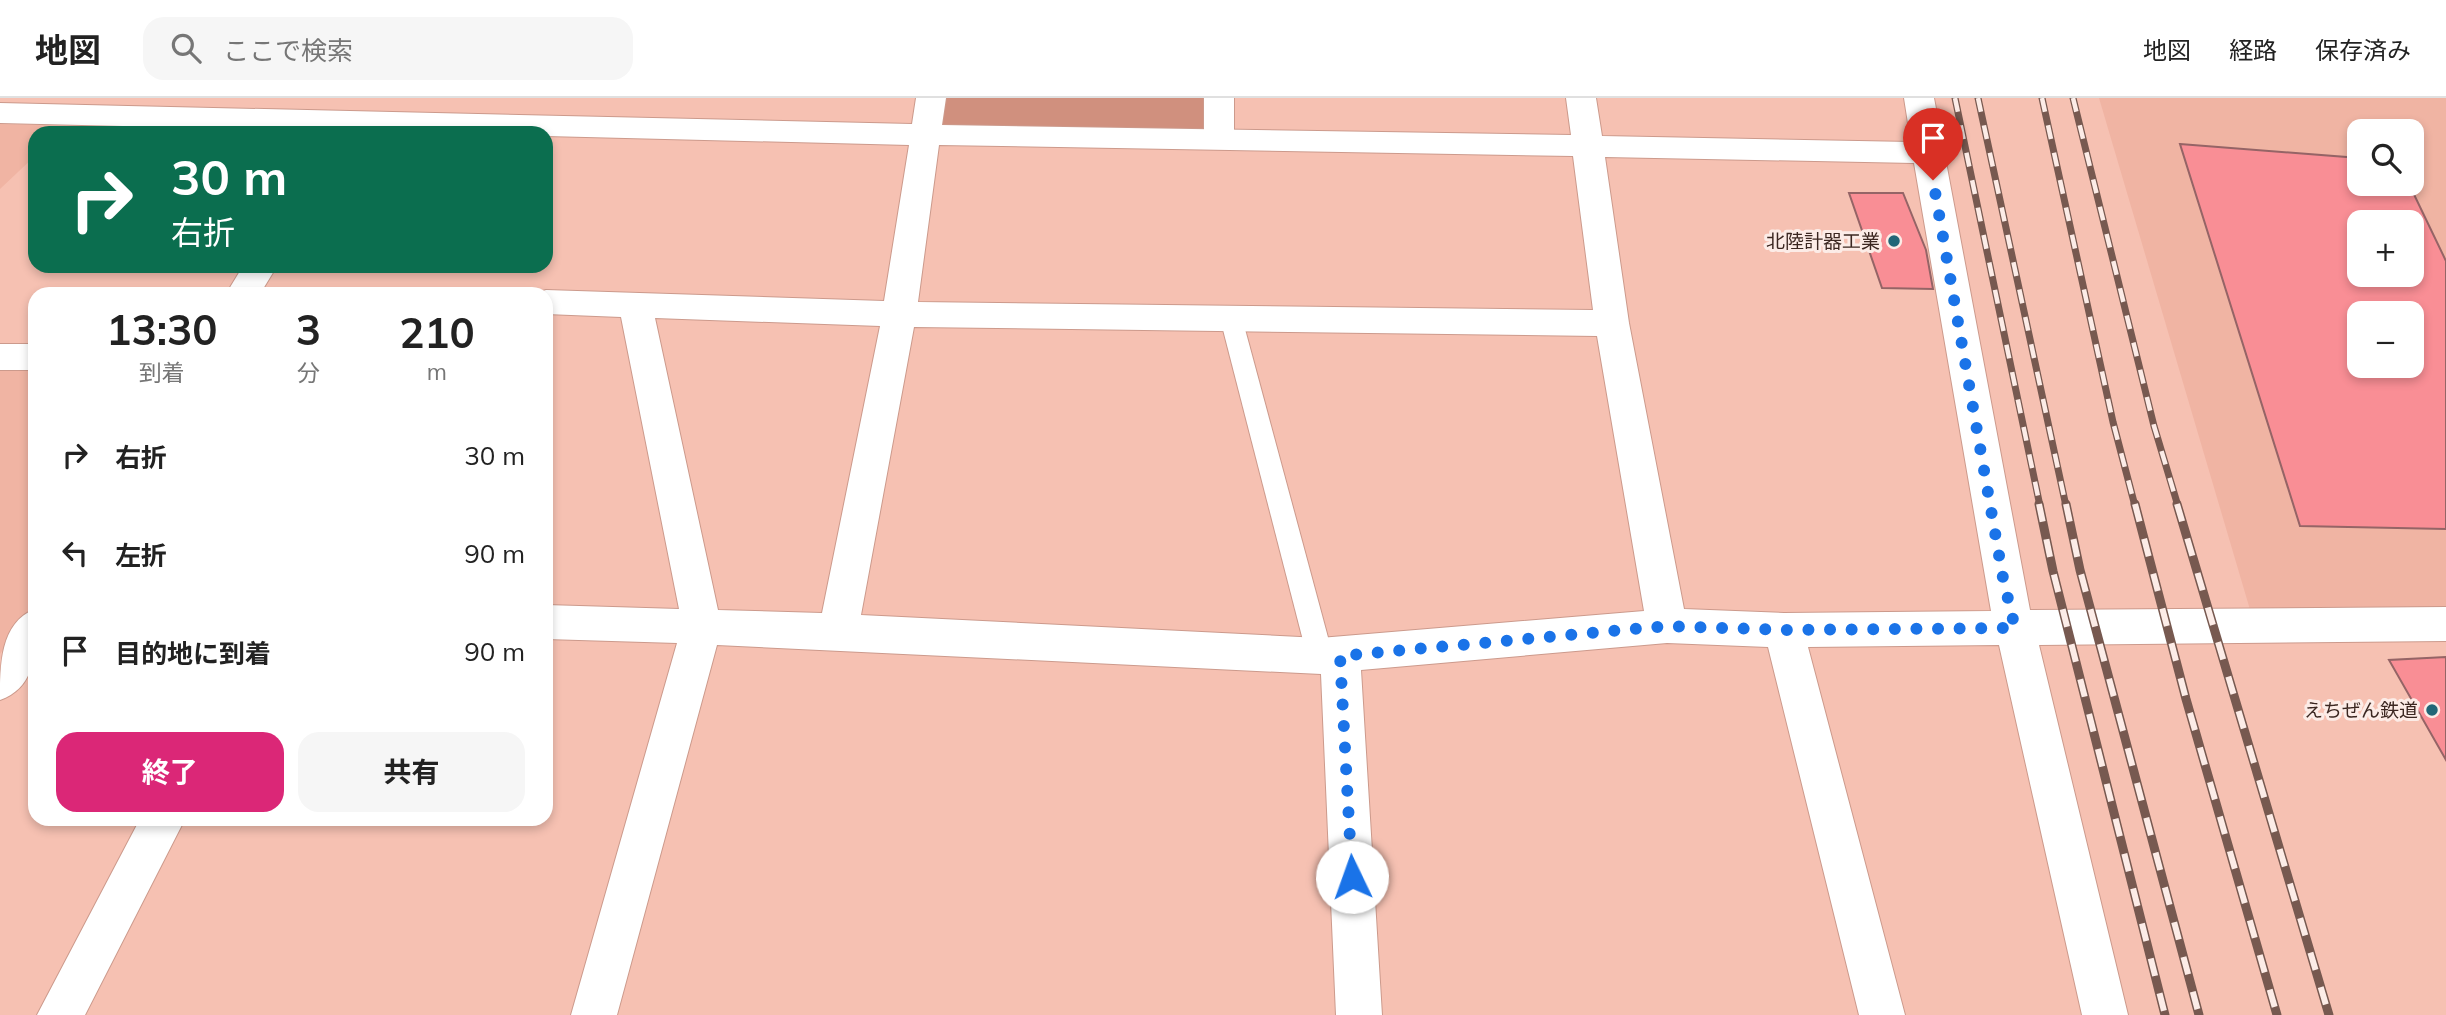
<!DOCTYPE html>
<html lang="ja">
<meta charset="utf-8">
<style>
:root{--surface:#fff;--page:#f6f6f6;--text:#222;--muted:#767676;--line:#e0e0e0;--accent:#db2777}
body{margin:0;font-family:Mulish,"Noto Sans JP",sans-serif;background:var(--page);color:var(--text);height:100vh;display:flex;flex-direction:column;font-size:26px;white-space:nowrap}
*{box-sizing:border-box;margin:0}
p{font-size:23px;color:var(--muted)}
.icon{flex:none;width:38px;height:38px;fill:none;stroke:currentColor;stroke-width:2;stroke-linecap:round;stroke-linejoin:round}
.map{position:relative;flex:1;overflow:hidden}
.drawer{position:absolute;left:28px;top:189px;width:525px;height:539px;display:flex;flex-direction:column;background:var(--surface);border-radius:21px;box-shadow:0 4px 10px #0003}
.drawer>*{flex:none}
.top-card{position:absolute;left:28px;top:28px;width:525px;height:147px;border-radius:21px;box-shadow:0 4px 10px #0003;background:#0b6e4f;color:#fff;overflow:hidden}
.controls{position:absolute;left:2347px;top:21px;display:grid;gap:14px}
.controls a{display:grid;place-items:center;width:77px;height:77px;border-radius:14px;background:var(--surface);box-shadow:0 4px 10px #0003;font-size:35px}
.pin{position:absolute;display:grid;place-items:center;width:60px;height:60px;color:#fff;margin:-72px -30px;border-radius:50% 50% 50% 0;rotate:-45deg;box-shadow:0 0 7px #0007}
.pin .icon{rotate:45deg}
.me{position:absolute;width:77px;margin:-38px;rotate:357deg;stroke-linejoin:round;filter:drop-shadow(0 0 5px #0008)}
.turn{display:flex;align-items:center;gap:24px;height:147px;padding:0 28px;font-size:32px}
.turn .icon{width:91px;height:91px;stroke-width:2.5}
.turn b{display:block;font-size:49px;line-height:60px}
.eta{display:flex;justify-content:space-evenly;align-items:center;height:119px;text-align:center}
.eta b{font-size:42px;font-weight:700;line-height:49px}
.primary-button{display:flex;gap:14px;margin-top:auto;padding:14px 28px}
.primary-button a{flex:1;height:80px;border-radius:21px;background:var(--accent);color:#fff;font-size:28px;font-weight:700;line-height:80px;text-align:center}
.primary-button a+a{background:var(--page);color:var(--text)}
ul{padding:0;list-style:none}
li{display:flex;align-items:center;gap:21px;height:98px;padding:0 28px}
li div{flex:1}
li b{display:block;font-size:26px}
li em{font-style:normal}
header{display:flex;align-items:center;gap:42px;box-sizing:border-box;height:98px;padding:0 35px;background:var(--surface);border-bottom:2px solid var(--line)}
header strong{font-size:33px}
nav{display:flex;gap:38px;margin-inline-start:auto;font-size:24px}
.search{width:490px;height:63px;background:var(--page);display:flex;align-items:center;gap:18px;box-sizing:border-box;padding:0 24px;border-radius:21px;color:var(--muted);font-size:26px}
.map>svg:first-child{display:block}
.built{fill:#f0b4a3;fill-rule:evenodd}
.green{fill:#d0907e}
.building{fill:#f98e95;stroke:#956466;stroke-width:2;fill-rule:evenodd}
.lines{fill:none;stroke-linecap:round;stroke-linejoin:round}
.lane-casing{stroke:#cc9a8c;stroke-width:2}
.street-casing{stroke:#cc9a8c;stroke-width:2}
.secondary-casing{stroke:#cc9a8c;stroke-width:2}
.lane{fill:#fff;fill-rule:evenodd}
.street{fill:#fff;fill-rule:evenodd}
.secondary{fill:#fff;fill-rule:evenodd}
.rail-far1-casing{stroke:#775950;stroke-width:7}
.rail-casing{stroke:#775950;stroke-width:9}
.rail-far1{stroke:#fcece7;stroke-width:4.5;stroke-dasharray:14;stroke-linecap:butt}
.rail{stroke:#fcece7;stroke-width:6;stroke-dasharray:18;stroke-linecap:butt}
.route{stroke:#1a73e8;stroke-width:12;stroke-dasharray:0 21.6}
.poi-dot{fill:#216677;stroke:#fcece7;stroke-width:2.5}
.labels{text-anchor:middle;stroke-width:6;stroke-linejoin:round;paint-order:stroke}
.poi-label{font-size:19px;fill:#3b2721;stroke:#fcece7;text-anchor:end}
</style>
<header>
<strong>地図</strong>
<div class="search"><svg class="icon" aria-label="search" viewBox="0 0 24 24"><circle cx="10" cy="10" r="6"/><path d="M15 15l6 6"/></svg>ここで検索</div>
<nav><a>地図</a><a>経路</a><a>保存済み</a></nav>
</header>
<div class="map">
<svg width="2446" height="917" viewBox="0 0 2446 917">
<rect width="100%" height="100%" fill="#f6c1b2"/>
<!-- built -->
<path class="built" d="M2099,0H2446V515H2251ZM2359,33H2412V86H2359ZM2359,124H2412V177H2359ZM2359,215H2412V268H2359Z
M0,26L67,28L59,35H35V58L0,91Z
M0,265L35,267V502L0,556Z"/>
<!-- green -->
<path class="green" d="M931,0H1219V40L924,37Z"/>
<!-- building -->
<path class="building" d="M2180,46L2359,60V86H2409L2446,163V431L2300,428ZM2359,124H2412V177H2359ZM2359,215H2412V268H2359Z
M1849,95H1903L1926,152L1933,191L1882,190Z
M2446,559V662L2389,562Z"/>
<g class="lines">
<defs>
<path id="lane" d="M1231,212L1239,214L1242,220L1333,558L1329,566L1320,569L1311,566L1307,558L1220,220L1223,214Z"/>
<path id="street" d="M916,0H946L942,27L1571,37L1566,0H1596L1602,38L1911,44L1904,0H1934L2030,512L2446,509V543L2039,547L2128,917H2082L1999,547L1808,549L1905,917H1859L1768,549L1667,545L1361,572L1382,917H1336L1321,576L717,547L617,917H571L677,545L546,541V507L679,511L621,219L546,216V196H534L546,192L884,203L909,47L546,38V35H415L0,25V5L912,26ZM939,47L1573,58L1593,212L918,204ZM1605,59L1914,65L1991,513L1784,515L1684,511L1629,225ZM655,220L880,228L822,515L718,512ZM914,229L1597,238L1644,513L1320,540L861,517Z
M243,168H277L260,196H226Z
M0,246H35V272H0Z
M35,511C35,546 40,588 0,602C0,567 0,525 35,511Z
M140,721H185L85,917H37Z"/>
<path id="secondary" d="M1204,0H1234V40L1230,47L1219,50L1208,47L1204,40Z"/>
</defs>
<!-- lane casing -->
<use href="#lane" class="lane-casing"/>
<!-- street casing -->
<use href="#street" class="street-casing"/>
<!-- secondary casing -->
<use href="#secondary" class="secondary-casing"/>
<!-- lane -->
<use href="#lane" class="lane"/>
<!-- street -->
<use href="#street" class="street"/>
<!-- secondary -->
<use href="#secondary" class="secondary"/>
<defs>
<path id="rail-far1" d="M1955,0L2040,408
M1978,0L2066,408
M2042,0L2113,324L2135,408
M2073,0L2154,328L2178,408"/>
<path id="rail" d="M2039,406L2053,473L2165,917
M2066,406L2080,472L2199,917
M2135,406L2186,601L2277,917
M2177,406L2329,917"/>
</defs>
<!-- rail-far1 casing -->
<use href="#rail-far1" class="rail-far1-casing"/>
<!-- rail casing -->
<use href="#rail" class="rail-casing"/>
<!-- rail-far1 -->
<use href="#rail-far1" class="rail-far1"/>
<!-- rail -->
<use href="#rail" class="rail"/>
</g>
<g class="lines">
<!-- route -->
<path class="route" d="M1352,779L1340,558L1667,528L1784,532L2015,530L2003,480L1933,82"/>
</g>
<!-- markers -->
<g class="poi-dot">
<circle cx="1894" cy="143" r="7"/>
<circle cx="2432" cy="612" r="7"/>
</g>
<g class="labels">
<!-- poi labels -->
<g class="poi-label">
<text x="1880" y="150">北陸計器工業</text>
<text x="2418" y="619">えちぜん鉄道</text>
</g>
</g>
</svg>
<div class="controls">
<a><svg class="icon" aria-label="search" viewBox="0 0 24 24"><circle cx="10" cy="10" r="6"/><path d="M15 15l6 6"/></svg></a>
<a>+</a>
<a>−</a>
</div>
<div class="pin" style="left:1933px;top:82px;background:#d93025"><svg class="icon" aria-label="arrive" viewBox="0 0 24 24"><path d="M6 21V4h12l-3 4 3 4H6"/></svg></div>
<svg class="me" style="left:1352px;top:779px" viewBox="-20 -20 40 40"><circle r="19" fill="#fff"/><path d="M0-13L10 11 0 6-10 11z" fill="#1a73e8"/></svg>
<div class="top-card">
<div class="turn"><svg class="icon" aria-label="right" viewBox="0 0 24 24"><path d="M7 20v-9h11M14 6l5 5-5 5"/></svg><div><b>30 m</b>右折</div></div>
</div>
<section class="drawer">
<div class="eta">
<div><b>13:30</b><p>到着</p></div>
<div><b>3</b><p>分</p></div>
<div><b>210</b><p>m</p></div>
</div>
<ul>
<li><svg class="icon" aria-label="right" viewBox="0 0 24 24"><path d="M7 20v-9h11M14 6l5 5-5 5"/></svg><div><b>右折</b></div><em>30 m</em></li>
<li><svg class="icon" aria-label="left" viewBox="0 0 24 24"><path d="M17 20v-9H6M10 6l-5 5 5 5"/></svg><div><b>左折</b></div><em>90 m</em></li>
<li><svg class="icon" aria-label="arrive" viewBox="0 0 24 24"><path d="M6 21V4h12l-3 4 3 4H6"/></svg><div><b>目的地に到着</b></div><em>90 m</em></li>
</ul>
<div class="primary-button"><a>終了</a><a>共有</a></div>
</section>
</div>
